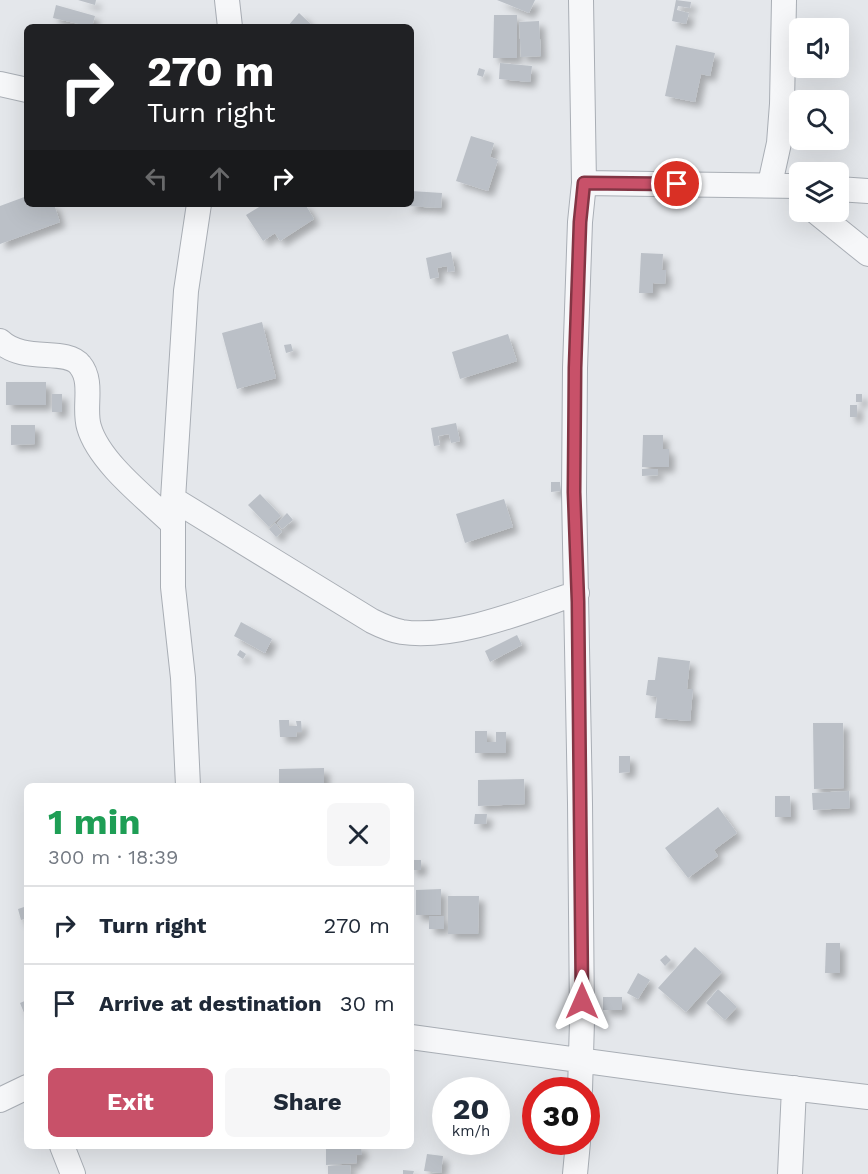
<!DOCTYPE html>
<meta charset="utf-8">
<style>
:root{--surface:#fff;--page:#f6f6f7;--text:#1f2937;--muted:#747a83;--line:#e0e1e3;--accent:#c85169}
body{margin:0;font-family:"Work Sans",sans-serif;background:var(--page);color:var(--text);height:100vh;display:flex;flex-direction:column;font-size:22px;white-space:nowrap}
*{box-sizing:border-box;margin:0}
p{font-size:20px;color:var(--muted)}
.icon{flex:none;width:33px;height:33px;fill:none;stroke:currentColor;stroke-width:2;stroke-linecap:round;stroke-linejoin:round}
.map{position:relative;flex:1;overflow:hidden}
.drawer{position:absolute;left:24px;top:783px;width:390px;height:366px;display:flex;flex-direction:column;background:var(--surface);border-radius:9px;box-shadow:0 6px 24px #0002}
.drawer>*{flex:none}
.hud{position:absolute;left:24px;top:24px;width:390px;height:183px;border-radius:9px;box-shadow:0 6px 24px #0002;background:#202124;color:#fff;overflow:hidden}
.tools{position:absolute;left:789px;top:18px;display:grid;gap:12px}
.tools a{display:grid;place-items:center;width:60px;height:60px;border-radius:9px;background:var(--surface);box-shadow:0 6px 24px #0002;font-size:30px}
.speed{position:absolute;left:432px;top:1077px;display:flex;gap:12px;font-size:30px;font-weight:700;text-align:center}
.speed>*{display:grid;place-content:center;width:78px;height:78px;border-radius:50%;background:var(--surface);box-shadow:0 6px 24px #0002;line-height:1}
.speed small{font-size:15px;font-weight:400}
.speed .limit{border:9px solid #d22;background:#fff;color:#111}
.pin{position:absolute;display:grid;place-items:center;width:51px;height:51px;color:#fff;margin:-26px;border:3px solid #fff;border-radius:50%;box-shadow:0 2px 6px #0007}
.me{position:absolute;width:66px;margin:-33px;rotate:0deg;stroke-linejoin:round;filter:drop-shadow(0 0 4px #0008)}
.turn{display:flex;align-items:center;gap:21px;height:126px;padding:0 24px;font-size:27px}
.turn .icon{width:78px;height:78px;stroke-width:2.5}
.turn b{display:block;font-size:42px;line-height:51px}
.lanes{display:flex;align-items:center;height:57px;padding:0 24px;background:#0003;justify-content:center;gap:30px;direction:ltr}
.lanes .off{opacity:.35}
.round{display:grid;place-items:center;flex:none;width:63px;height:63px;border-radius:9px;background:var(--page)}
.head{display:flex;align-items:center;justify-content:space-between;height:102px;padding:0 24px}
h1{font-size:36px;font-weight:700;line-height:45px;color:#1e9e55}
.button{display:flex;gap:12px;margin-top:auto;padding:12px 24px}
.button a{flex:1;height:69px;border-radius:9px;background:var(--accent);color:#fff;font-size:24px;font-weight:700;line-height:69px;text-align:center}
.button a+a{background:var(--page);color:var(--text)}
ul{padding:0;list-style:none}
li{display:flex;align-items:center;gap:18px;height:78px;padding:0 24px;border-top:2px solid var(--line)}
li div{flex:1}
li b{display:block;font-size:22px}
li em{font-style:normal}
.map>svg:first-child{display:block}
.building{fill:#bbc0c7;filter:url(#shadow)}
.lines{fill:none;stroke-linecap:round;stroke-linejoin:round}
.street-casing{stroke:#a9aeb5;stroke-width:26}
.street{stroke:#f6f7f9;stroke-width:24}
.route-casing{stroke:#823544;stroke-width:15}
.route{stroke:#c85169;stroke-width:10}
</style>
<div class="map">
<svg width="868" height="1174" viewBox="0 0 868 1174">
<defs>
<filter id="shadow"><feDropShadow dx="5.5" dy="5.5" stdDeviation="3" flood-color="#0004"/></filter>
</defs>
<rect width="100%" height="100%" fill="#e4e7eb"/>
<!-- building -->
<path class="building" d="M78,0H96L95,5Z
M497,0H535L529,13Z
M676,0L691,2L690,8L678,6L677,10L689,13L686,24L672,21Z
M56,5L95,16L92,27L53,18Z
M299,13L314,27H287Z
M494,15H517V58H493Z
M539,21L541,56L521,57L519,22Z
M676,45L715,53L710,76L701,74L695,102L665,96Z
M500,63L532,66L530,82L499,79Z
M479,68L485,70L483,77L477,75Z
M471,136L494,143L490,157L498,160L488,191L456,181Z
M411,191L442,193L441,208L406,206V204H411Z
M27,196V204H54L60,222L0,244V206Z
M264,204H305L314,219L280,241L275,233L263,241L246,215Z
M451,252L455,271L448,272L447,266L437,268L439,277L430,279L426,258Z
M641,253L663,254L662,270H666L665,284L653,283V293H639Z
M262,322L276,378L237,389L222,333Z
M508,334L517,361L460,379L452,352Z
M291,344L293,351L286,353L284,345Z
M6,382H46V405H6Z
M52,394H62V412H52Z
M856,394H862V402H856Z
M850,405H857V417H850Z
M456,423L460,441L451,443L449,434L438,436L440,445L434,446L431,428Z
M11,425H35V444L11,445Z
M643,435H663V449H669V467H642Z
M642,469H658V475L642,476Z
M551,482H560V491L551,492Z
M260,494L281,516L269,527L248,505Z
M504,499L513,527L465,543L456,514Z
M287,513L293,520L282,529L277,523Z
M275,523L282,532L276,537L269,529Z
M241,622L272,639L265,653L234,636Z
M517,635L522,645L490,662L485,651Z
M240,650L246,654L243,659L237,655Z
M658,657L690,661L687,689H693L690,721L655,718L657,697L646,695L648,680H655Z
M279,720H289V726H297L296,721H301L302,732H297L296,737H280Z
M813,723H843L844,788L814,789Z
M475,731H487V742H496V732H506V753H475Z
M619,756H630V772L619,773Z
M324,768V786H279V769Z
M524,779L525,804L478,806V780Z
M849,791L850,808L813,810L812,793Z
M775,796H790L791,817H775Z
M718,807L737,833L714,850L718,856L688,878L665,848Z
M475,814H487L486,824H474Z
M411,860H421V870H411Z
M441,889V915H416V890Z
M448,896H479L478,934H448Z
M27,906V918L21,920L18,909Z
M429,916H444V929H429Z
M826,943H840V973H825Z
M695,947L722,972L686,1012L658,988Z
M666,955L671,960L665,966L660,960Z
M638,973L650,980L638,999L627,993Z
M718,989L737,1007L725,1020L706,1003Z
M603,997H622V1010H603Z
M27,1000V1020L20,1003Z
M326,1146H361L362,1155H356L357,1163L326,1165Z
M427,1154L443,1156L441,1173L424,1171Z
M350,1165L351,1174H328V1166Z
M403,1170L414,1171L413,1174H403Z"/>
<g class="lines">
<defs>
<path id="street" d="M227,0L230,27
M0,84L27,90
M584,183L800,186
M770,184L779,143L782,104L784,0
M838,189L868,191
M816,212L868,254
M0,341C24,364 66,347 80,365C94,382 83,408 89,427C99,462 146,498 172,523
M173,499L372,621C382,626 391,630 402,632C455,640 527,610 577,593
M188,786L183,678L173,587V499L186,291L199,204
M411,1037L740,1082L868,1097
M580,1090L582,1021L580,803L574,492L575,368L580,222L584,183L581,0
M0,1100L27,1087
M62,1146L73,1174
M575,1174L578,1142
M790,1174L794,1088"/>
</defs>
<!-- street casing -->
<use href="#street" class="street-casing"/>
<!-- street -->
<use href="#street" class="street"/>
</g>
<g class="lines">
<defs>
<path id="route" d="M582,1001L578,602L574,492L575,368L580,222L584,183L677,184"/>
</defs>
<!-- route casing -->
<use href="#route" class="route-casing"/>
<!-- route -->
<use href="#route" class="route"/>
</g>
</svg>
<div class="tools">
<a><svg class="icon" aria-label="sound" viewBox="0 0 24 24"><path d="M4 9h4l5-4v14l-5-4H4zM17 9q2 3 0 6"/></svg></a>
<a><svg class="icon" aria-label="search" viewBox="0 0 24 24"><circle cx="10" cy="10" r="6"/><path d="M15 15l6 6"/></svg></a>
<a><svg class="icon" aria-label="layers" viewBox="0 0 24 24"><path d="M12 4l9 5-9 5-9-5zM3 14l9 5 9-5"/></svg></a>
</div>
<div class="speed"><div>20<small>km/h</small></div><div class="limit">30</div></div>
<div class="pin" style="left:677px;top:184px;background:#d93025"><svg class="icon" aria-label="arrive" viewBox="0 0 24 24"><path d="M6 21V4h12l-3 4 3 4H6"/></svg></div>
<svg class="me" style="left:582px;top:1001px" viewBox="-20 -20 40 40"><path d="M0-17L14 15 0 8-14 15z" fill="#c85169" stroke="#fff" stroke-width="4"/></svg>
<div class="hud">
<div class="turn"><svg class="icon" aria-label="right" viewBox="0 0 24 24"><path d="M7 20v-9h11M14 6l5 5-5 5"/></svg><div><b>270 m</b>Turn right</div></div>
<div class="lanes"><svg class="icon off" aria-label="left" viewBox="0 0 24 24"><path d="M17 20v-9H6M10 6l-5 5 5 5"/></svg><svg class="icon off" aria-label="ahead" viewBox="0 0 24 24"><path d="M12 20V5M6 11l6-6 6 6"/></svg><svg class="icon" aria-label="right" viewBox="0 0 24 24"><path d="M7 20v-9h11M14 6l5 5-5 5"/></svg></div>
</div>
<section class="drawer">
<div class="head"><div><h1>1 min</h1><p>300 m · 18:39</p></div><a class="round"><svg class="icon" aria-label="close" viewBox="0 0 24 24"><path d="M6 6l12 12M18 6L6 18"/></svg></a></div>
<ul>
<li><svg class="icon" aria-label="right" viewBox="0 0 24 24"><path d="M7 20v-9h11M14 6l5 5-5 5"/></svg><div><b>Turn right</b></div><em>270 m</em></li>
<li><svg class="icon" aria-label="arrive" viewBox="0 0 24 24"><path d="M6 21V4h12l-3 4 3 4H6"/></svg><div><b>Arrive at destination</b></div><em>30 m</em></li>
</ul>
<div class="button"><a>Exit</a><a>Share</a></div>
</section>
</div>
